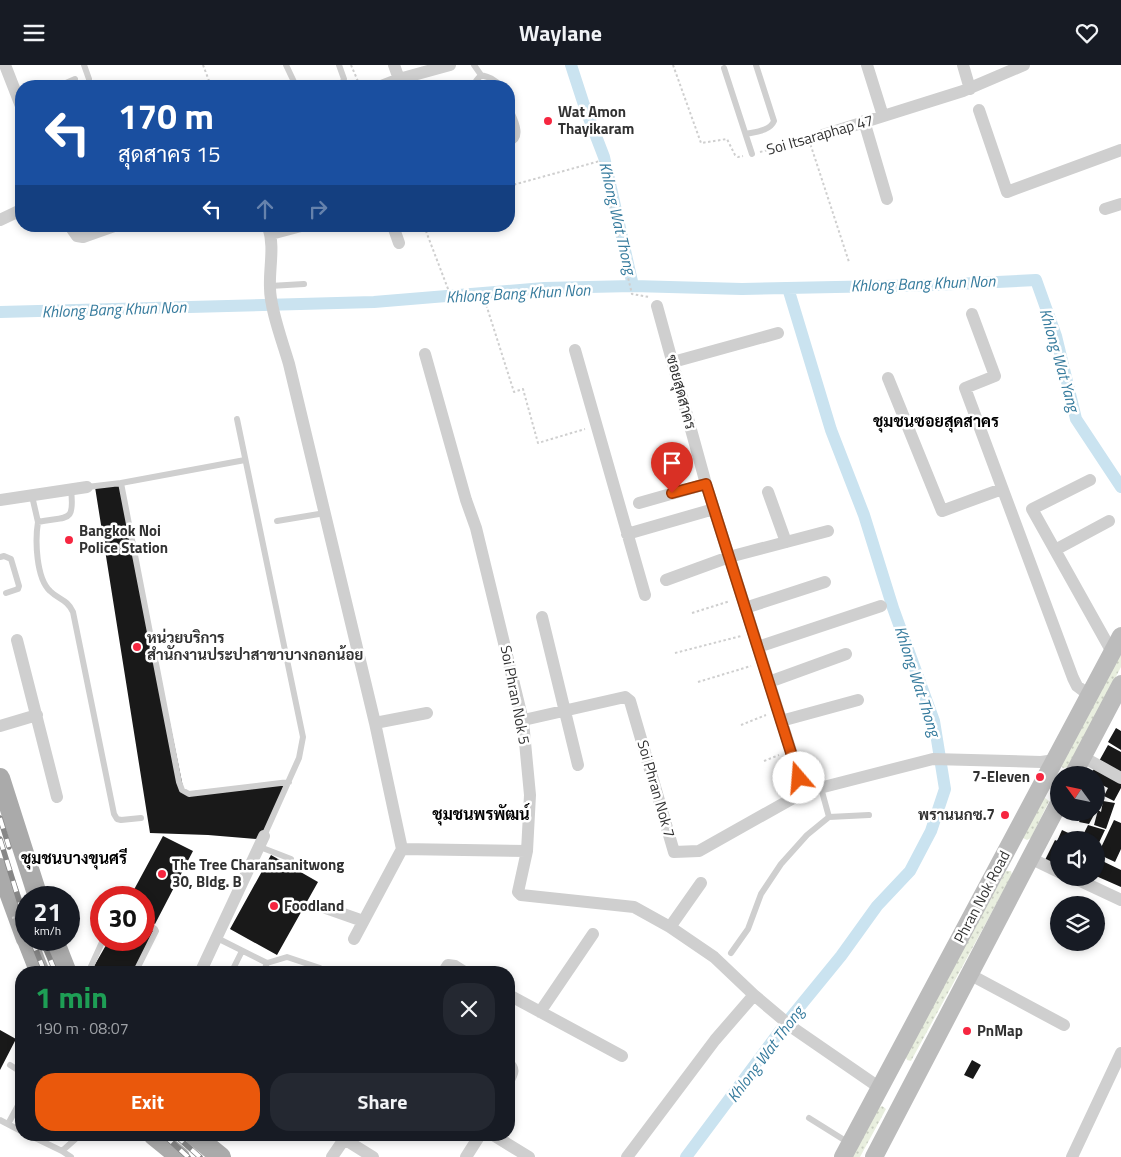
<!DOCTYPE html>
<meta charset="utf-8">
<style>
:root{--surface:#171b24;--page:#242831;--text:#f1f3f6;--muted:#9ea1a6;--accent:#ea580c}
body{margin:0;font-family:"Titillium Web",Sarabun,sans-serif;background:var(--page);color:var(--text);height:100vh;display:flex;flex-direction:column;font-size:19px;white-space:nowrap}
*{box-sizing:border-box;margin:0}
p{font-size:16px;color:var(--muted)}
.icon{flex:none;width:28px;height:28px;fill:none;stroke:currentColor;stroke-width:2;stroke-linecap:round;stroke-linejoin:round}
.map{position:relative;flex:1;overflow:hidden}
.drawer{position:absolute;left:15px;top:901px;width:500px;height:175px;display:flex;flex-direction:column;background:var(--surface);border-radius:20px;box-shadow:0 2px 8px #0003}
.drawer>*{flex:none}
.top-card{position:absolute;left:15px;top:15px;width:500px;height:152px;border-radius:20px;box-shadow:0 2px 8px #0003;background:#1a4fa0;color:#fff;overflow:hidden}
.needle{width:32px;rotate:303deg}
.buttons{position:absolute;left:1050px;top:701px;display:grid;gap:10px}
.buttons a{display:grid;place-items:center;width:55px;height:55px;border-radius:50%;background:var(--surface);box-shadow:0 2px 8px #0003;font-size:25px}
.speed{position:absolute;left:15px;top:821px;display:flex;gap:10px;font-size:25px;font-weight:700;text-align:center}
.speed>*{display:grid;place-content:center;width:65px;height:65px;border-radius:50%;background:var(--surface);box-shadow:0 2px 8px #0003;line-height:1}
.speed small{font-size:12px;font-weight:400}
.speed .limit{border:8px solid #d22;background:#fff;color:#111}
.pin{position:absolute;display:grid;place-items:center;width:42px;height:42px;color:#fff;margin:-51px -21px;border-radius:50% 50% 50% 0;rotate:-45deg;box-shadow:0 0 5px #0007}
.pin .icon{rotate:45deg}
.me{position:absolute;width:55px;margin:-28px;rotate:342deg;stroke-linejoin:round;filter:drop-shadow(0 0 4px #0008)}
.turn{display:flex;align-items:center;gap:18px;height:105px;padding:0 20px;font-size:22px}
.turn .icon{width:65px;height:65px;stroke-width:2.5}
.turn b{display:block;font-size:35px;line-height:42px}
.lanes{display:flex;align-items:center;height:48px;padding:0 20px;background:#0003;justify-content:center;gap:25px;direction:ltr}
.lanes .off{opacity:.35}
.round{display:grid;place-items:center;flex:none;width:52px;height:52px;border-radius:20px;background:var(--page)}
.head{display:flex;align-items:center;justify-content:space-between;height:85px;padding:0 20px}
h1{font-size:30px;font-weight:700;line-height:38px;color:#1e9e55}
.button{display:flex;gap:10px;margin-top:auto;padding:10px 20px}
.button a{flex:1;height:58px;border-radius:20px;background:var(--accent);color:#fff;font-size:20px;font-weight:700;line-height:58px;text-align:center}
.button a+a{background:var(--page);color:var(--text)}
header{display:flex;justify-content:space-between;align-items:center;height:65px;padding:0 20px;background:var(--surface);font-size:22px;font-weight:700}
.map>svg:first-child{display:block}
.grass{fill:url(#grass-dots)}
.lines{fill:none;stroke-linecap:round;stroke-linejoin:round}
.canal{stroke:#cae3f0;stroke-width:12}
.building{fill:#191919}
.path{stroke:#cfcfcf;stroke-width:2;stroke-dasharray:2.5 2.5;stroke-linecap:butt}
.lane{stroke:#cfcfcf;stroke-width:6}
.street{stroke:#cfcfcf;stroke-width:12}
.secondary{stroke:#bcbcbc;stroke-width:18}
.primary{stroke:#aaa;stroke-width:20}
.rail-casing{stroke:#878787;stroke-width:5.5}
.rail{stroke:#fff;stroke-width:4;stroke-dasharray:11;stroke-linecap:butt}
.path-bridge{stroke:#cfcfcf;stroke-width:2;stroke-dasharray:2.5 2.5;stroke-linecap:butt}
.route-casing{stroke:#983908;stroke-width:12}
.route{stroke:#ea580c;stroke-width:9}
.poi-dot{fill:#f62640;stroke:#fff;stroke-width:2}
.labels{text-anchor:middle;stroke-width:5;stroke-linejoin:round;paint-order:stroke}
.poi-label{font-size:15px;font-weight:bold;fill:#323232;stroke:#fff;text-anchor:start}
.street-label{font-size:15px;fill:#323232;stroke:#fff}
.water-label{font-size:16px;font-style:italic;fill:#367b9d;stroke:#fff}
.neighbourhood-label{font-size:16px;font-weight:bold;fill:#000;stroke:#fff}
</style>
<header><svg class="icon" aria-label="menu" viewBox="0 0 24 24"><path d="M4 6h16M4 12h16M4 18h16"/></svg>Waylane<svg class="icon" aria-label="heart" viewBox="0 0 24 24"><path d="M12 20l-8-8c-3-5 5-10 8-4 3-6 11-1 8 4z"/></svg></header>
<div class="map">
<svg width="1121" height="1092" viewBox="0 0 1121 1092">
<defs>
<pattern id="grass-dots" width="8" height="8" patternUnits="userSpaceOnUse" patternTransform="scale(1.25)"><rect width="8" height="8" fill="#e9efdf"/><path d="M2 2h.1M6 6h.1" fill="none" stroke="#c8cdc0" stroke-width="1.8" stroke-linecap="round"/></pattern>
</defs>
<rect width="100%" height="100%" fill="#fff"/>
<!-- grass -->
<path class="grass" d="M1121,583V602L1068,702L1063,703L1060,700Z
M1045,733L1049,736L1031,773L1027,775L1023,773L1040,735Z
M1006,806H1011L1012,810L911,996L907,995L905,990Z
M882,1041L886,1044L860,1092H852L878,1043Z"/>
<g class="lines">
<!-- canal -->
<path class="canal" d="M571,0L584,40L604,92L633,221
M0,247L374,237L544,223L633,221L742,224L934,220L1036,215L1056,271L1076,354L1121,422
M686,1092L783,962L841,891L877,841L910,806L931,766L945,724L934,656L893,543L864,450L831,365L788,223"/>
</g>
<!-- building -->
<path class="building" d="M121,418L184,727L289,717L264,771L257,774L208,770L150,768L95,422Z
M1116,663L1121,666V685L1108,677Z
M1108,680L1121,687V711L1098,698Z
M1094,704L1121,718V723L1114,736L1104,731L1108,723L1096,717V710H1090Z
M1103,736L1115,738L1106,764L1094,760L1098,745L1101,747Z
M1083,748H1095L1089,759L1079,757Z
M1114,755L1121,758V784L1115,797L1098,789Z
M1088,760L1105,765L1096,784V775L1058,774L1062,765L1081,774Z
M163,771L193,786L155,859L144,853V832H130Z
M1055,775L1059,777V802L1044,797Z
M271,790L318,817L277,890L230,864Z
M1096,793L1121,805V822L1096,811Z
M144,861L153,866L133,908H90L109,875H144Z
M0,965L16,974L0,1005Z
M972,995L981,1000L973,1014L964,1010Z"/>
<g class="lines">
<!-- path -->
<path class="path" d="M203,0L211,21
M351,0L360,21
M673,0L701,78L727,74L735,90L738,92L743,91
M809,75L849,197
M760,87L811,74
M509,121L600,96L632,229L649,232
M424,161L453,237L484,233L514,327L523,324L538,378L585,364
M692,548L730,536
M675,588L741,571
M698,617L751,601
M741,660L766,650
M764,696L779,690"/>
<!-- lane -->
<path class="lane" d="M84,0L89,14
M286,0L296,21
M339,0L344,14L341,21
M474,0L481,10C489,12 495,14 500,21
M724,3L752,89
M59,21L75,14
M475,21L476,16L481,10
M509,42C513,52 526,73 509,78
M746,69C755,67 770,66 774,56L756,0
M270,221L304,219
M237,354L303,672L299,693L264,771
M121,418L245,395
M87,422L121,418L179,717L182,725L189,729L289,717
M32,431L38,457C67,451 75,459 71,425
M277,456L325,448
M38,457C35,475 36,513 50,526C59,535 67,534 73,547L114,749L117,754L121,755L141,753
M0,492L4,491L11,494L19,521L18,524L6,528
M821,723L829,752
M260,782L291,794
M217,873L267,898
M731,888L748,864L761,829L781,799L807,770L829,752L869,750
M88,908L103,875
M135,908L156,866L155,864L144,857
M231,908L242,886
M263,908L267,898L287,892L320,903
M509,995C520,1004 515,1010 509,1021
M10,1000L21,1007
M809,1053L849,1078
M0,1055L21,1066
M8,1059L21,1035
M29,1070L62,1086L80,1070
M62,1086L71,1092"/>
<!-- street -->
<path class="street" d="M5,0L21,41
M394,0L399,14
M867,0L883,51
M963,0L970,24
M381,21L399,14L450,0
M979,45L1007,127L1121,85
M864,56L887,134
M823,70L963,26L1024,0
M1105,144L1121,139
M0,155L21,145
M70,161L77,171L83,172L114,161
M268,161C275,182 269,202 270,223C270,244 283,278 289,299L375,658L402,784L354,874
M393,161L399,178
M271,169L301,161
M657,241L706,419L804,727
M972,249L995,311L965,323L1073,613L1077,621L1089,630
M575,285L645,530
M425,289L466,435L476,463L523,656L530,730L527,786L518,827L521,830L634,842L670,862L714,892L754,930L793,963L880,1023
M673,297L778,268
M888,313L942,446L1002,424
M1090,415L1032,444L1112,587
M768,427L786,477
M0,435L87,422
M639,438L706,419
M627,469L714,444
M1055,485L1109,456
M666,515L729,492L828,466
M745,543L825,517
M542,552L578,700
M17,575L57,732
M758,582L881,541
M769,617L846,589
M528,654L625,632L630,636L674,787L699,786L804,727L933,694L1041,697L1055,695
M781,656L858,635
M375,658L427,648
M0,661L37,650
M1083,692L1121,713
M402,784L527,786
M1030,793L1059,807
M1072,812L1121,835
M326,843L363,856
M670,862L701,818
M200,908L264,771
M443,908L448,900L455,901L466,908
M969,909L1064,960
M509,930L622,991
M540,947L593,869
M493,1070L529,1092
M344,1074L373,1092
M332,1092L347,1070
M466,1092L480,1070
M627,1092L715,975L754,930
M1072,1092L1121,988"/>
<!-- secondary -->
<path class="secondary" d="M1073,710L1121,619
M843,1092L1121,571
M874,1092L1059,738"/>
<!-- primary -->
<path class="primary" d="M0,713L38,832
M0,803L26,874
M27,875L40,908
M54,875L67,908
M153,1070L180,1092
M194,1070L221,1092"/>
<defs>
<path id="rail" d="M0,753L9,782
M0,774L26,858
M32,875L45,908
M42,875L56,908
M164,1070L188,1092
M175,1070L200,1092"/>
</defs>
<!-- rail casing -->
<use href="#rail" class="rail-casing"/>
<!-- rail -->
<use href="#rail" class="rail"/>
<!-- path-bridge -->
<path class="path-bridge" d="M12,853L26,849"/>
</g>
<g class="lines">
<defs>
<path id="route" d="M672,428L706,419L799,713"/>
</defs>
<!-- route casing -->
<use href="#route" class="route-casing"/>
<!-- route -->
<use href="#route" class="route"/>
</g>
<!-- markers -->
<g class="poi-dot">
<circle cx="548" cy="56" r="5"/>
<circle cx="69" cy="475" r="5"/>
<circle cx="137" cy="582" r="5"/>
<circle cx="1040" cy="712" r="5"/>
<circle cx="1005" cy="750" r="5"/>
<circle cx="162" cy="809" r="5"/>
<circle cx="274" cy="841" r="5"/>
<circle cx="967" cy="966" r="5"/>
</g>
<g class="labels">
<!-- poi labels -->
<g class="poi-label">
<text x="558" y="52">Wat Amon<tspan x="558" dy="17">Thayikaram</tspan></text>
<text x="79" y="471">Bangkok Noi<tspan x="79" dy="17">Police Station</tspan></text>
<text x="147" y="578">หน่วยบริการ<tspan x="147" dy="17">สำนักงานประปาสาขาบางกอกน้อย</tspan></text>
<text x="1030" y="717" text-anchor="end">7-Eleven</text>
<text x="995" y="755" text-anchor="end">พรานนกซ.7</text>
<text x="172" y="805">The Tree Charansanitwong<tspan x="172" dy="17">30, Bldg. B</tspan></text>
<text x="284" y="846">Foodland</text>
<text x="977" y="971">PnMap</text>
</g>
<!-- street labels -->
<g class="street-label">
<text transform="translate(820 70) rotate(-16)" y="5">Soi Itsaraphap 47</text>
<text transform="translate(681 327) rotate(75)" y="5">ซอยสุดสาคร</text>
<text transform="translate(515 630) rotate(79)" y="5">Soi Phran Nok 5</text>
<text transform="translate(656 724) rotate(74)" y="5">Soi Phran Nok 7</text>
<text transform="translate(982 832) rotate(-62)" y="5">Phran Nok Road</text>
</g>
<!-- water labels -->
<g class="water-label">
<text transform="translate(618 153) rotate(77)" y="6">Khlong Wat Thong</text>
<text transform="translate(923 218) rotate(-2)" y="6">Khlong Bang Khun Non</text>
<text transform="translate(518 228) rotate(-3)" y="6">Khlong Bang Khun Non</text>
<text transform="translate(114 244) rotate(-2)" y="6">Khlong Bang Khun Non</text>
<text transform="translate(1060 295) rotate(74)" y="6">Khlong Wat Yang</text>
<text transform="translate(918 616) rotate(72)" y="6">Khlong Wat Thong</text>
<text transform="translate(765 989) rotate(-53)" y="6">Khlong Wat Thong</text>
</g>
<!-- neighbourhood labels -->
<g class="neighbourhood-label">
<text x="936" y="362">ชุมชนซอยสุดสาคร</text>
<text x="481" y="755">ชุมชนพรพัฒน์</text>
<text x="74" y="799">ชุมชนบางขุนศรี</text>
</g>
</g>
</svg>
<div class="buttons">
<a><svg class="needle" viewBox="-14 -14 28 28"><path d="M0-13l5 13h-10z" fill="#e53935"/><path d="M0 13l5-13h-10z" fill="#9ea1a6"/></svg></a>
<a><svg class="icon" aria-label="sound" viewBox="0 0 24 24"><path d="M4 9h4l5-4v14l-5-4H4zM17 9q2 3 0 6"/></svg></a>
<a><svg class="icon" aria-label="layers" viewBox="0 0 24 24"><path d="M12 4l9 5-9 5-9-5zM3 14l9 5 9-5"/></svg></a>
</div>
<div class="speed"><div>21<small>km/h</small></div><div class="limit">30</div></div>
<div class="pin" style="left:672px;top:428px;background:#d93025"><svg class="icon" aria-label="arrive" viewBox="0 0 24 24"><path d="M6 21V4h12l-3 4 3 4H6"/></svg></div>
<svg class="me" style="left:799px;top:713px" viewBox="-20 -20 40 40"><circle r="19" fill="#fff"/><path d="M0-13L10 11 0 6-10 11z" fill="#ea580c"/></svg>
<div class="top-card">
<div class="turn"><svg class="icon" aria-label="left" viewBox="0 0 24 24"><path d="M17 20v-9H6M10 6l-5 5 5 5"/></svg><div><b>170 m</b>สุดสาคร 15</div></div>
<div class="lanes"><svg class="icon" aria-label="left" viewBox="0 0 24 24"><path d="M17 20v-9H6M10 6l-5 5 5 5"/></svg><svg class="icon off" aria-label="ahead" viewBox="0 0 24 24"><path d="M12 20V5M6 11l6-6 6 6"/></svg><svg class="icon off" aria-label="right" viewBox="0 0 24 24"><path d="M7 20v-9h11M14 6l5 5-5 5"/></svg></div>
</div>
<section class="drawer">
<div class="head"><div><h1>1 min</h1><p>190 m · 08:07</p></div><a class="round"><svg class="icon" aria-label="close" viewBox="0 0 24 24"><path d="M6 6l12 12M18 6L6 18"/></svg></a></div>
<div class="button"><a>Exit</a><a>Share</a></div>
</section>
</div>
